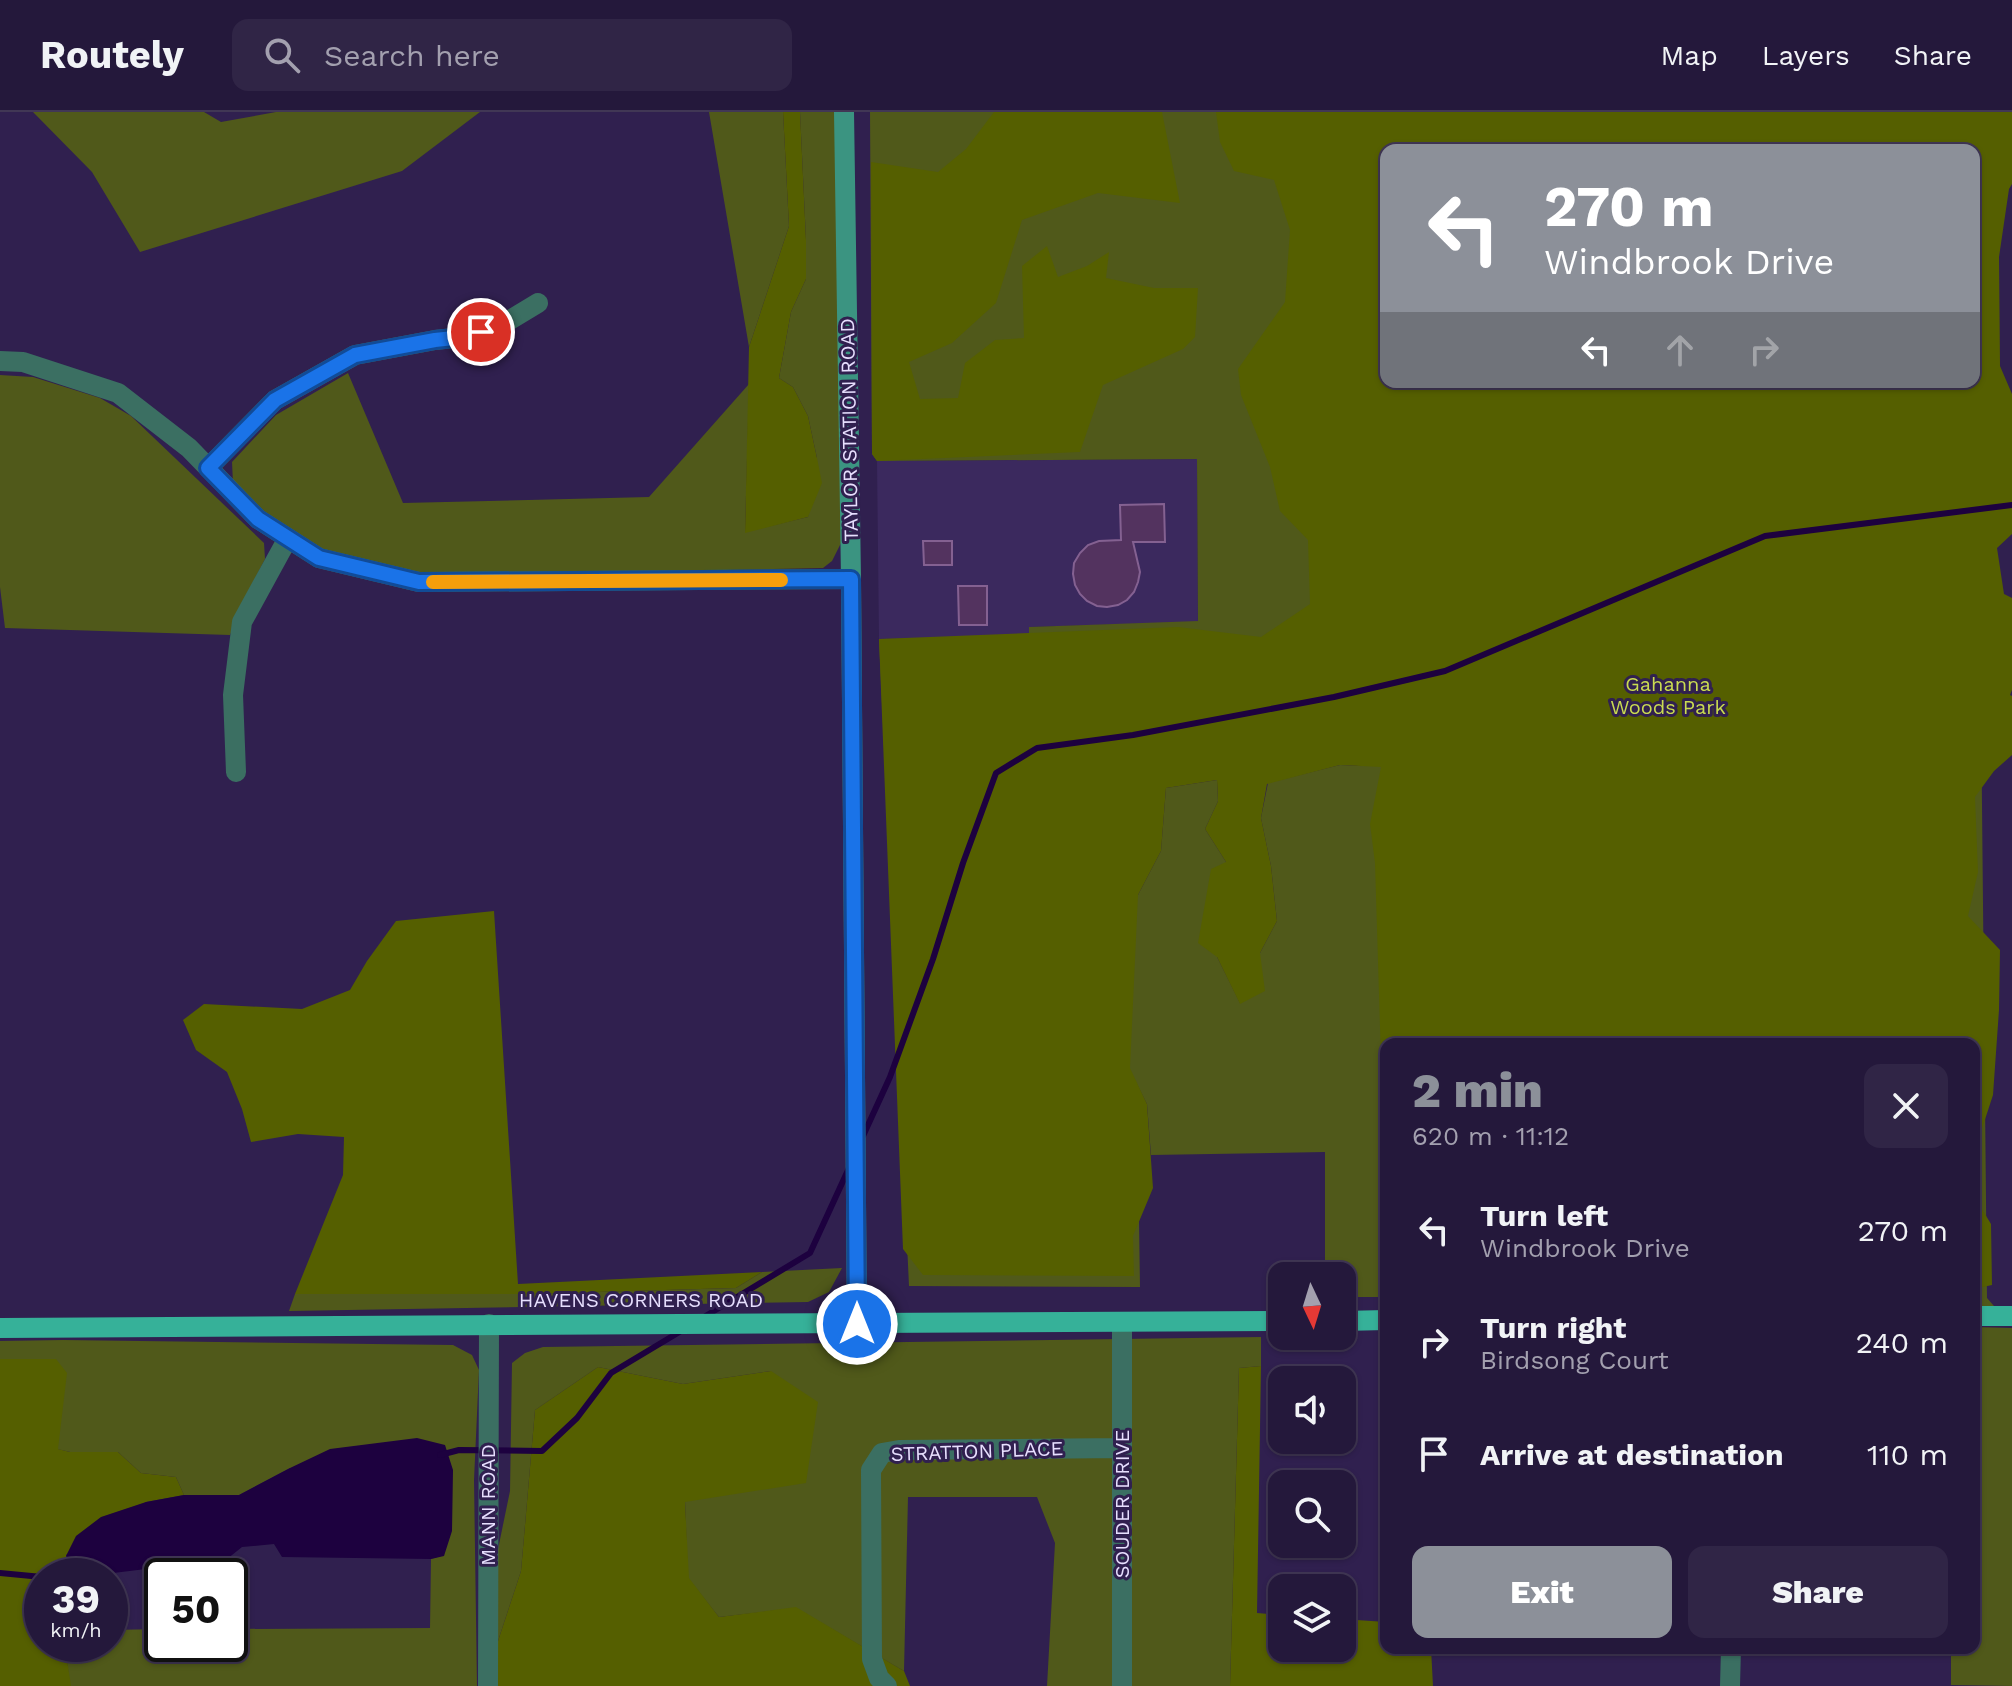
<!DOCTYPE html>
<meta charset="utf-8">
<style>
:root{--surface:#24183b;--page:#302546;--text:#f1f3f6;--muted:#a3a0af;--line:#413755;--accent:#8c9099}
body{margin:0;font-family:"Work Sans",sans-serif;background:var(--page);color:var(--text);height:100vh;display:flex;flex-direction:column;font-size:30px;white-space:nowrap}
*{box-sizing:border-box;margin:0}
p{font-size:26px;color:var(--muted)}
.icon{flex:none;width:44px;height:44px;fill:none;stroke:currentColor;stroke-width:2;stroke-linecap:round;stroke-linejoin:round}
.map{position:relative;flex:1;overflow:hidden}
.sheet{position:absolute;left:1380px;top:926px;width:600px;height:616px;display:flex;flex-direction:column;background:var(--surface);border-radius:16px;box-shadow:0 2px 6px #0004,0 0 0 2px var(--line)}
.sheet>*{flex:none}
.banner{position:absolute;left:1380px;top:32px;width:600px;height:244px;border-radius:16px;box-shadow:0 2px 6px #0004,0 0 0 2px var(--line);background:#8c9099;color:#fff;overflow:hidden}
.needle{width:52px;rotate:176deg}
.fabs{position:absolute;left:1268px;top:1150px;display:grid;gap:16px}
.fabs a{display:grid;place-items:center;width:88px;height:88px;border-radius:16px;background:var(--surface);box-shadow:0 2px 6px #0004,0 0 0 2px var(--line);font-size:40px}
.speed{position:absolute;left:24px;top:1446px;display:flex;gap:16px;font-size:40px;font-weight:700;text-align:center}
.speed>*{display:grid;place-content:center;width:104px;height:104px;border-radius:50%;background:var(--surface);box-shadow:0 2px 6px #0004,0 0 0 2px var(--line);line-height:1}
.speed small{font-size:20px;font-weight:400}
.speed .limit{border:4px solid #111;border-radius:12px;background:#fff;color:#111}
.pin{position:absolute;display:grid;place-items:center;width:68px;height:68px;color:#fff;margin:-34px;border:4px solid #fff;border-radius:50%;box-shadow:0 2px 8px #0007}
.me{position:absolute;width:88px;margin:-44px;rotate:0deg;stroke-linejoin:round;filter:drop-shadow(0 0 6px #0008)}
.turn{display:flex;align-items:center;gap:28px;height:168px;padding:0 32px;font-size:36px}
.turn .icon{width:104px;height:104px;stroke-width:2.5}
.turn b{display:block;font-size:56px;line-height:68px}
.lanes{display:flex;align-items:center;height:76px;padding:0 32px;background:#0003;justify-content:center;gap:40px;direction:ltr}
.lanes .off{opacity:.35}
.round{display:grid;place-items:center;flex:none;width:84px;height:84px;border-radius:16px;background:var(--page)}
.headline{display:flex;align-items:center;justify-content:space-between;height:136px;padding:0 32px}
h1{font-size:48px;font-weight:800;line-height:60px;color:var(--accent)}
.action{display:flex;gap:16px;margin-top:auto;padding:16px 32px}
.action a{flex:1;height:92px;border-radius:16px;background:var(--accent);color:#fff;font-size:32px;font-weight:800;line-height:92px;text-align:center}
.action a+a{background:var(--page);color:var(--text)}
ul{padding:0;list-style:none}
li{display:flex;align-items:center;gap:24px;height:112px;padding:0 32px}
li div{flex:1}
li b{display:block;font-size:30px}
li em{font-style:normal}
header{display:flex;align-items:center;gap:48px;box-sizing:border-box;height:112px;padding:0 40px;background:var(--surface);border-bottom:2px solid var(--line)}
header strong{font-size:38px}
nav{display:flex;gap:44px;margin-inline-start:auto;font-size:28px}
.search{width:560px;height:72px;background:var(--page);display:flex;align-items:center;gap:20px;box-sizing:border-box;padding:0 28px;border-radius:16px;color:var(--muted);font-size:30px}
.map>svg:first-child{display:block}
.built{fill:#3b295e}
.green{fill:#50591a;fill-rule:evenodd}
.forest{fill:#555f00;fill-rule:evenodd}
.water{fill:#1d013f}
.lines{fill:none;stroke-linecap:round;stroke-linejoin:round}
.stream{stroke:#1d013f;stroke-width:6}
.building{fill:#53335f;stroke:#846191;stroke-width:2}
.minor{stroke:#3b6f62;stroke-width:20}
.secondary{stroke:#3b9481;stroke-width:20}
.primary{stroke:#36b199;stroke-width:20}
.route-casing{stroke:#114b97;stroke-width:20}
.route{stroke:#1a73e8;stroke-width:14}
.slow{stroke:#f59e0b;stroke-width:14}
.labels{text-anchor:middle;stroke-width:6;stroke-linejoin:round;paint-order:stroke}
.street-label{font-size:20px;fill:#e7dffe;stroke:#30204f}
.park-label{font-size:20px;fill:#cadc51;stroke:#30204f}
</style>
<header>
<strong>Routely</strong>
<div class="search"><svg class="icon" aria-label="search" viewBox="0 0 24 24"><circle cx="10" cy="10" r="6"/><path d="M15 15l6 6"/></svg>Search here</div>
<nav><a>Map</a><a>Layers</a><a>Share</a></nav>
</header>
<div class="map">
<svg width="2012" height="1574" viewBox="0 0 2012 1574">
<rect width="100%" height="100%" fill="#30204f"/>
<!-- built -->
<path class="built" d="M1197,347L1198,510L1030,515L1029,525L879,527L877,349Z"/>
<!-- green -->
<path class="green" d="M33,0H204L221,10L276,0H480L402,59L140,140L92,60Z
M709,0H783L789,114L749,235Z
M800,0H835L843,427L832,449L823,456L517,462L411,460L323,439L268,404L233,371L232,350L276,303L348,261L403,391L649,385L749,272L745,420L808,405L817,346L808,304L793,275L779,266L791,200L806,167V128Z
M870,0H1975L1987,1186L1994,1194L1974,1197V932H1386V1185H1342V1164H1325V1040L1151,1043L1147,992L1137,972L1140,1175L909,1174L879,527L1029,525V515L1198,509L1197,347L877,349L872,342ZM1386,38H1974V270H1386ZM1362,640V654L1340,653L1268,671L1261,706L1271,754L1277,809L1260,841L1240,891L1217,845L1226,750L1205,717L1218,689L1217,668L1166,676L1161,739L1138,783L1132,660Z
M0,263L33,265L100,286L131,304L264,431L265,447L244,488L230,523L5,516L0,475Z
M842,1156L829,1180L808,1190L289,1199L295,1182H525L736,1176L762,1160Z
M1974,1215L2012,1216V1574L1951,1573V1536H1974Z
M1261,1225V1254L1239,1256L1230,1574H1047L1055,1431L1037,1385H908L904,1559L796,1496L719,1505L688,1466L685,1389L771,1259L683,1272L598,1255L535,1298L521,1459L498,1529L497,1442L510,1379L512,1251L525,1241L543,1235Z
M63,1228L453,1233L472,1243L479,1258L474,1368L477,1574H70L66,1541L67,1532H110V1518L162,1517V1532H230V1517L430,1516L431,1447L444,1443L290,1356L239,1383H184L176,1365L141,1361L118,1340H70L57,1337L56,1247H0V1229Z"/>
<!-- forest -->
<path class="forest" d="M783,0H800L806,128V167L791,200L779,266L793,275L808,304L817,346L822,371L808,405L745,421L749,235L789,114Z
M994,0H1162L1180,91L1098,81L1022,108L996,191L952,231L909,250L920,287L958,286L965,251L995,228L1024,226L1022,154L1047,134L1058,165L1087,154L1109,140L1106,166L1154,176H1198L1195,225L1183,237L1103,273L1080,340L877,349L872,342L871,50L938,60L966,37Z
M1216,0H2012V72L2009,77L1999,145L2000,254L2012,282V422L1997,436L2004,482L2012,486V578L2010,583L2012,584V643L1994,659L1975,685L1978,760L1968,804L2000,838L1999,898L1993,983L1974,1041V932H1386V1112L1375,751L1370,712L1381,655L1340,653L1267,672L1261,706L1271,754L1277,809L1260,841L1265,879L1240,892L1217,845L1198,831L1211,757L1226,750L1205,717L1218,689L1217,668L1166,676L1161,739L1138,783L1130,956L1147,992L1153,1076L1133,1124L1134,1164L923,1163L903,1137L879,527L1178,515L1261,525L1310,492L1308,428L1280,399L1270,355L1241,283L1238,257L1285,190L1290,118L1274,68L1234,59L1220,30ZM1974,38V270H1386V38Z
M494,799L518,1172L762,1160L736,1176L525,1182H295L343,1063L344,1025L298,1022L251,1030L242,997L227,960L196,938L183,908L204,892L302,897L350,878L367,849L396,809Z
M1974,1084L1991,1112L1992,1173L1974,1177Z
M0,1247H56L67,1261L58,1337L70,1340H118L141,1361L176,1365L184,1383L146,1390L66,1443L77,1464H42V1532H67L66,1541L71,1574H0Z
M1261,1254L1257,1501L1282,1503V1536H1342V1507L1386,1510V1536H1431L1433,1574H1230L1239,1256Z
M598,1255L683,1272L771,1259L818,1290L806,1371L685,1390L689,1466L719,1505L796,1495L904,1559L910,1574H498V1529L521,1459L535,1298Z"/>
<!-- water -->
<path class="water" d="M417,1326L445,1333L453,1358L452,1419L444,1444L431,1447L282,1445L274,1432L242,1435L227,1447L89,1464H77L66,1444L76,1424L101,1405L146,1390L184,1383H239L290,1356L330,1337Z"/>
<g class="lines">
<!-- stream -->
<path class="stream" d="M863,1024L890,965L933,847L963,751L996,661L1037,636L1133,623L1334,585L1445,559L1765,424L2012,393
M704,1205L810,1141L849,1056
M440,1343L459,1338L542,1339L577,1306L611,1261L681,1219
M0,1461L42,1465
M62,1464L79,1453"/>
</g>
<!-- building -->
<path class="building" d="M1164,392L1165,430H1133L1140,460L1138,470L1134,480L1127,488L1118,493L1107,495L1097,494L1087,489L1080,482L1075,473L1073,462L1074,451L1080,441L1088,433L1099,429L1121,428L1120,393Z
M923,429H952V453H924Z
M958,474H987V513H959Z"/>
<g class="lines">
<!-- minor -->
<path class="minor" d="M0,249L23,250L118,281L189,336L258,407L319,446L419,470L851,467
M208,356L275,288L355,243L435,228L463,225L500,214L538,191
M236,660L233,583L242,510L288,426
M488,1574L489,1212
M887,1574L879,1566L872,1547L871,1358L882,1341L899,1338L1122,1336
M1122,1574V1210
M1730,1574L1731,1536"/>
<!-- secondary -->
<path class="secondary" d="M844,0L851,467L857,1212"/>
<!-- primary -->
<path class="primary" d="M1974,1204H2012
M1342,1209L1386,1208
M0,1216C427,1213 855,1211 1282,1209"/>
</g>
<g class="lines">
<defs>
<path id="route" d="M481,220L463,225L435,228L355,243L275,288L208,356L258,407L319,446L419,470L851,467L857,1212"/>
</defs>
<!-- route casing -->
<use href="#route" class="route-casing"/>
<!-- route -->
<use href="#route" class="route"/>
<!-- slow -->
<path class="slow" d="M433,470L781,468"/>
</g>
<g class="labels">
<!-- street labels -->
<g class="street-label">
<text transform="translate(849 318) rotate(-91)" y="7">TAYLOR STATION ROAD</text>
<text x="641" y="1195">HAVENS CORNERS ROAD</text>
<text transform="translate(977 1339) rotate(-2)" y="7">STRATTON PLACE</text>
<text transform="translate(1122 1392) rotate(-90)" y="7">SOUDER DRIVE</text>
<text transform="translate(488 1393) rotate(-90)" y="7">MANN ROAD</text>
</g>
<!-- park labels -->
<g class="park-label">
<text x="1668" y="579">Gahanna<tspan x="1668" dy="23">Woods Park</tspan></text>
</g>
</g>
</svg>
<div class="fabs">
<a><svg class="needle" viewBox="-14 -14 28 28"><path d="M0-13l5 13h-10z" fill="#e53935"/><path d="M0 13l5-13h-10z" fill="#a3a0af"/></svg></a>
<a><svg class="icon" aria-label="sound" viewBox="0 0 24 24"><path d="M4 9h4l5-4v14l-5-4H4zM17 9q2 3 0 6"/></svg></a>
<a><svg class="icon" aria-label="search" viewBox="0 0 24 24"><circle cx="10" cy="10" r="6"/><path d="M15 15l6 6"/></svg></a>
<a><svg class="icon" aria-label="layers" viewBox="0 0 24 24"><path d="M12 4l9 5-9 5-9-5zM3 14l9 5 9-5"/></svg></a>
</div>
<div class="speed"><div>39<small>km/h</small></div><div class="limit">50</div></div>
<div class="pin" style="left:481px;top:220px;background:#d93025"><svg class="icon" aria-label="arrive" viewBox="0 0 24 24"><path d="M6 21V4h12l-3 4 3 4H6"/></svg></div>
<svg class="me" style="left:857px;top:1212px" viewBox="-20 -20 40 40"><circle r="17" fill="#1a73e8" stroke="#fff" stroke-width="3"/><path d="M0-11L8 9 0 5-8 9z" fill="#fff"/></svg>
<div class="banner">
<div class="turn"><svg class="icon" aria-label="left" viewBox="0 0 24 24"><path d="M17 20v-9H6M10 6l-5 5 5 5"/></svg><div><b>270 m</b>Windbrook Drive</div></div>
<div class="lanes"><svg class="icon" aria-label="left" viewBox="0 0 24 24"><path d="M17 20v-9H6M10 6l-5 5 5 5"/></svg><svg class="icon off" aria-label="ahead" viewBox="0 0 24 24"><path d="M12 20V5M6 11l6-6 6 6"/></svg><svg class="icon off" aria-label="right" viewBox="0 0 24 24"><path d="M7 20v-9h11M14 6l5 5-5 5"/></svg></div>
</div>
<section class="sheet">
<div class="headline"><div><h1>2 min</h1><p>620 m · 11:12</p></div><a class="round"><svg class="icon" aria-label="close" viewBox="0 0 24 24"><path d="M6 6l12 12M18 6L6 18"/></svg></a></div>
<ul>
<li><svg class="icon" aria-label="left" viewBox="0 0 24 24"><path d="M17 20v-9H6M10 6l-5 5 5 5"/></svg><div><b>Turn left</b><p>Windbrook Drive</p></div><em>270 m</em></li>
<li><svg class="icon" aria-label="right" viewBox="0 0 24 24"><path d="M7 20v-9h11M14 6l5 5-5 5"/></svg><div><b>Turn right</b><p>Birdsong Court</p></div><em>240 m</em></li>
<li><svg class="icon" aria-label="arrive" viewBox="0 0 24 24"><path d="M6 21V4h12l-3 4 3 4H6"/></svg><div><b>Arrive at destination</b></div><em>110 m</em></li>
</ul>
<div class="action"><a>Exit</a><a>Share</a></div>
</section>
</div>
